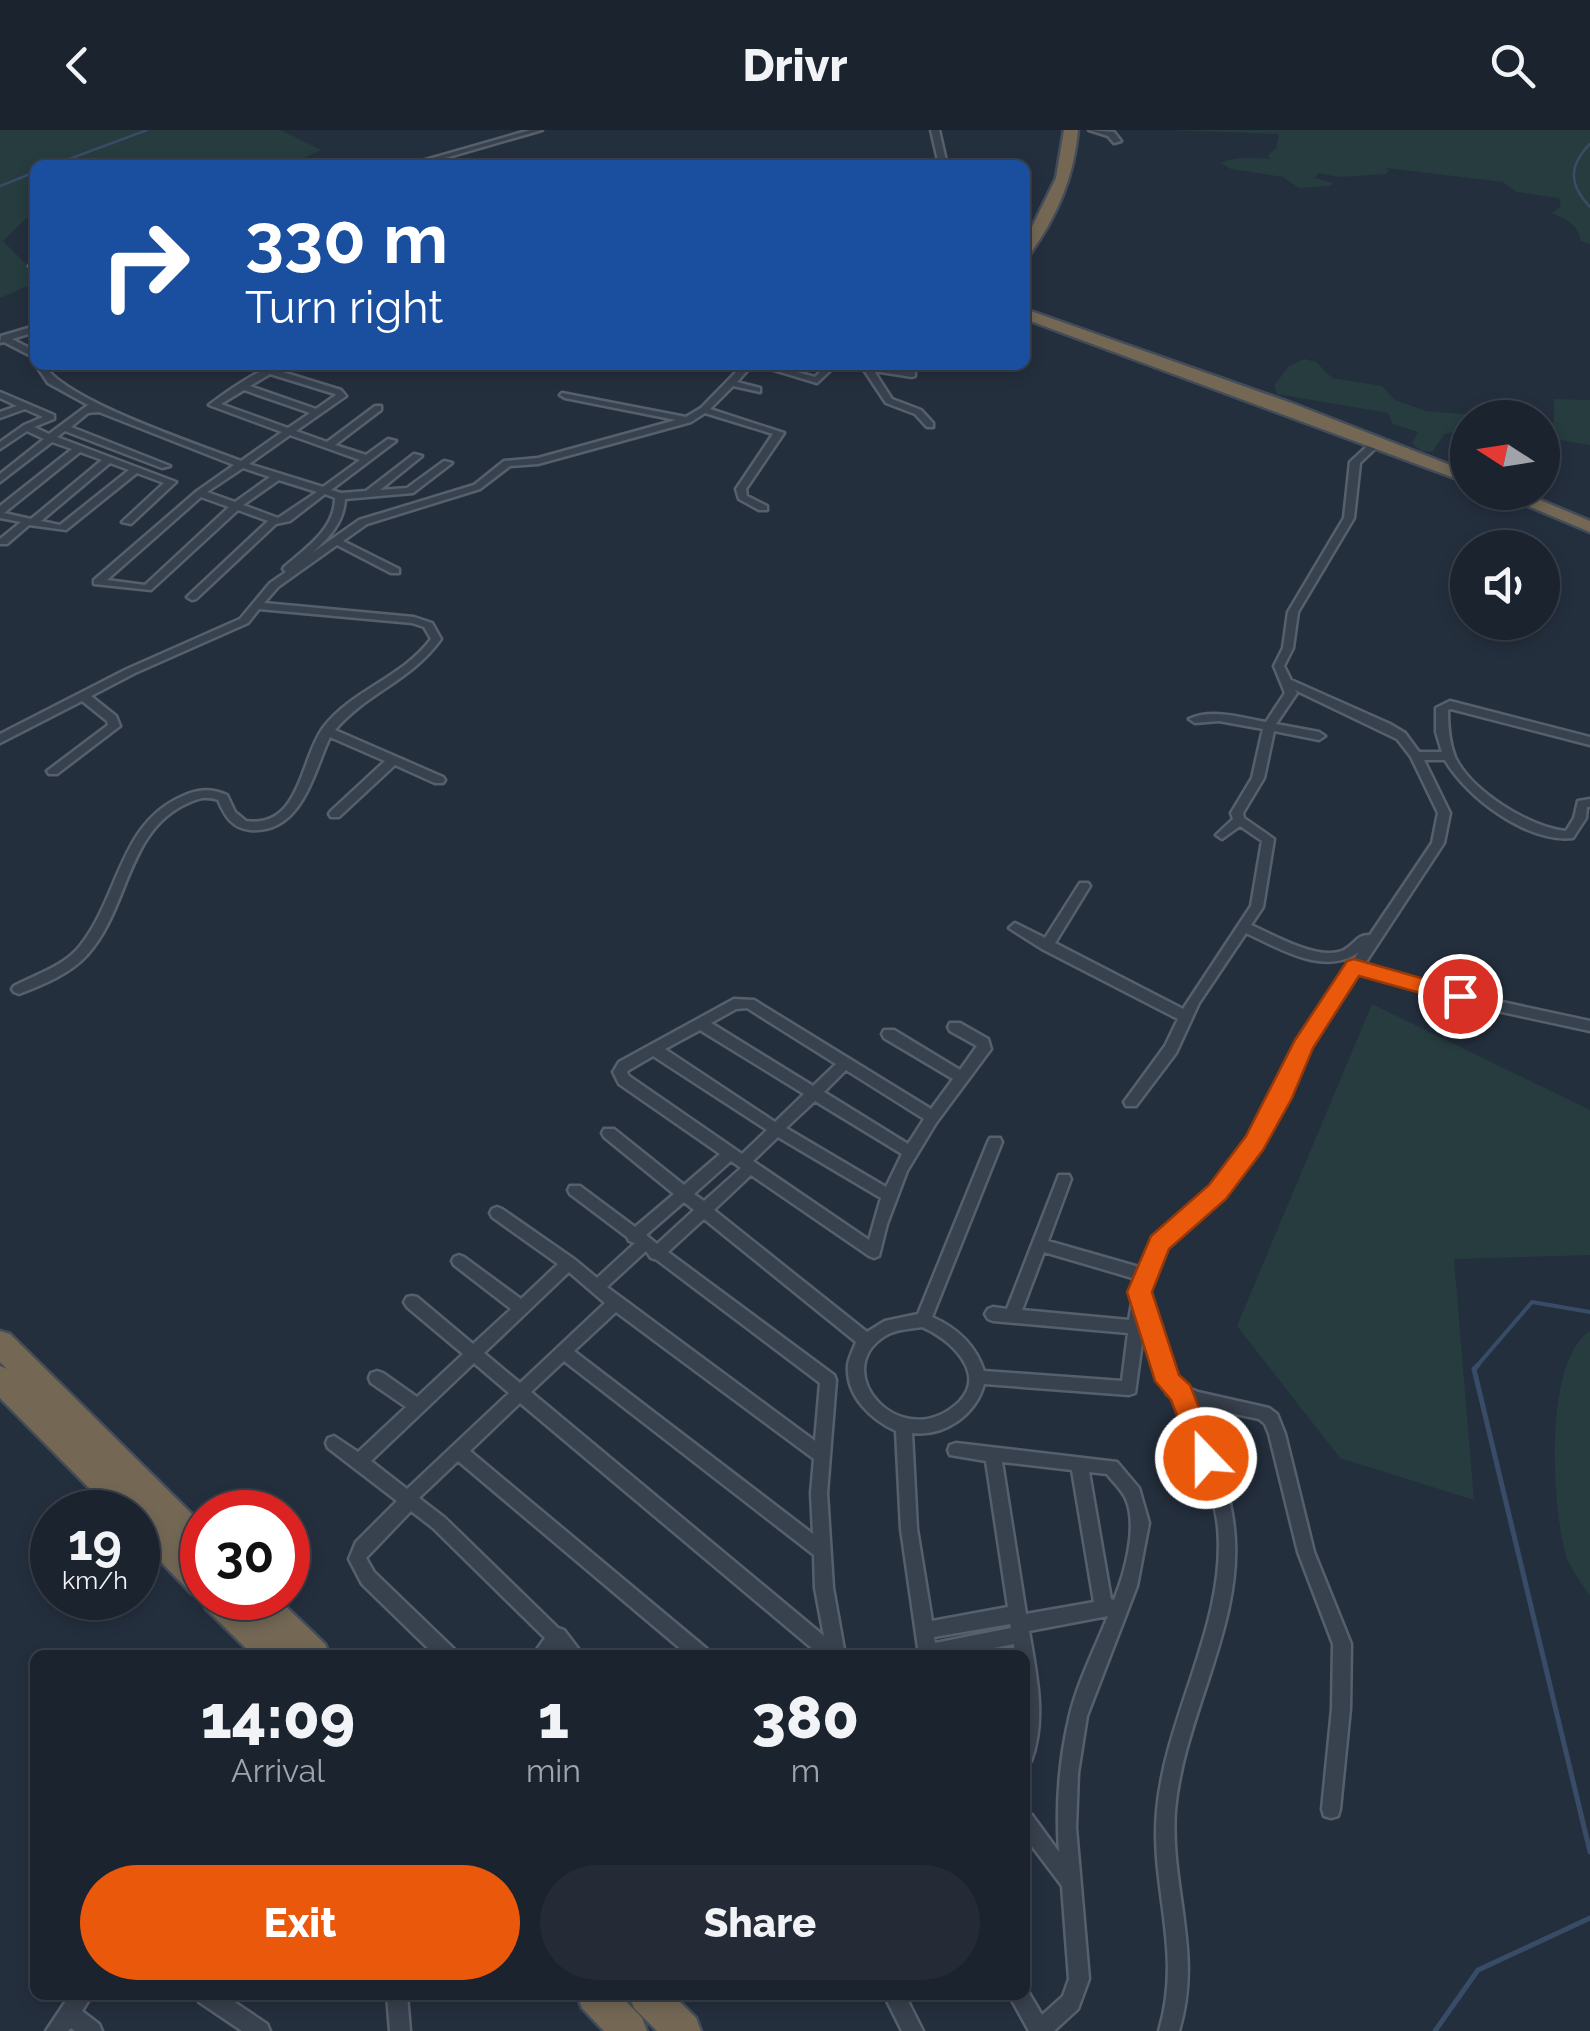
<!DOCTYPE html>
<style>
:root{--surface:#1b232e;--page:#242b36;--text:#f1f3f6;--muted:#a0a4aa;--line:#39404a;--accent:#ea580c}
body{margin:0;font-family:Raleway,sans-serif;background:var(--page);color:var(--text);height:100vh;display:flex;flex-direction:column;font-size:38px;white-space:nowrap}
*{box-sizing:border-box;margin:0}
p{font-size:32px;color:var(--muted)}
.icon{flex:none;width:55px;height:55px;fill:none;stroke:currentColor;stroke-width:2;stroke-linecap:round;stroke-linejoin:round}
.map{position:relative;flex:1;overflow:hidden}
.drawer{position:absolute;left:30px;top:1520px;width:1000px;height:350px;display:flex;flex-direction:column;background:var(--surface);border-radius:15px;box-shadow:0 5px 15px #0003,0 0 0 2px var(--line)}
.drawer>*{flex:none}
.guide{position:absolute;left:30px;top:30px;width:1000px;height:210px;border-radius:15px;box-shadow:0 5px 15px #0003,0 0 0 2px var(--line);background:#1a4fa0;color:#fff;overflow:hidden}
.needle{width:65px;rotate:282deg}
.buttons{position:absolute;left:1450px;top:270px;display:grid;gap:20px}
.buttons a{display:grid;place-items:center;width:110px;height:110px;border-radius:50%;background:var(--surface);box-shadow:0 5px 15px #0003,0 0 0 2px var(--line);font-size:50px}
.speed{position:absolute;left:30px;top:1360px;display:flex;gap:20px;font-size:50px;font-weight:700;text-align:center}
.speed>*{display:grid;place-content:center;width:130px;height:130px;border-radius:50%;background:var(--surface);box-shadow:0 5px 15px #0003,0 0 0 2px var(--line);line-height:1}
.speed small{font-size:25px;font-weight:400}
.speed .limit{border:15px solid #d22;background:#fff;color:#111}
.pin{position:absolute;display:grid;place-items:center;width:85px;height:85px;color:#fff;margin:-42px;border:5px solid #fff;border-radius:50%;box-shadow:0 2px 10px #0007}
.me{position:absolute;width:110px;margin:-55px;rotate:338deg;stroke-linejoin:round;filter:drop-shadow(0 0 8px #0008)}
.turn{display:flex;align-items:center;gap:35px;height:210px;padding:0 50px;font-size:45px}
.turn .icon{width:130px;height:130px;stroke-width:2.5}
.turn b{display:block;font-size:70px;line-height:85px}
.eta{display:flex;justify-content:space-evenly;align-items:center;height:170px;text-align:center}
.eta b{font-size:60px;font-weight:800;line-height:70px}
.button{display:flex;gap:20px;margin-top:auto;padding:20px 50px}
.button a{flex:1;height:115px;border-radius:60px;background:var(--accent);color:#fff;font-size:40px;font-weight:800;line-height:115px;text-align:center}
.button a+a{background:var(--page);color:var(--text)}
header{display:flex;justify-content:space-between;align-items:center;height:130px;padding:0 50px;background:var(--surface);font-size:45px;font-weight:800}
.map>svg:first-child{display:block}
.green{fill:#263c3f}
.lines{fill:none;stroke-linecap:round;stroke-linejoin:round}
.stream-far2{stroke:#394c67;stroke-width:2.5}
.stream-far1{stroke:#394c67;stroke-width:4}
.stream{stroke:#394c67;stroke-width:5}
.street-casing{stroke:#565f6c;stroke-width:5}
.highway-casing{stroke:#434c59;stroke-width:5}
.street{fill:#38414e;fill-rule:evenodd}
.highway{fill:#746855;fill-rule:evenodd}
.route{fill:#ea580c;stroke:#983908;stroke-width:2.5}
</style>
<header><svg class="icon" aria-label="back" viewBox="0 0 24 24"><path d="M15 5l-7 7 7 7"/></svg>Drivr<svg class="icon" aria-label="search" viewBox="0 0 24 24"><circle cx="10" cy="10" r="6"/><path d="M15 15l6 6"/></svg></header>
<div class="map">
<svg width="1590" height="1901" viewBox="0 0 1590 1901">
<rect width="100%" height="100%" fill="#242f3e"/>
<!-- green -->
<path class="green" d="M0,0H281L321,20L290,35H35V80L3,111L35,143V153L0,168Z
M1170,0H1590V114L1581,111C1577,94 1569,91 1552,83L1561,76L1559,68L1517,62L1503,52L1386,38L1389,41L1385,44L1339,47L1319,43L1314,48L1333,53L1330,56L1299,58L1283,47L1231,39L1221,33C1236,26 1254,28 1270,29L1268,25L1276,18L1279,4Z
M1304,229L1316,232L1332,248L1382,256L1395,270L1426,281L1502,287L1468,288L1467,299L1445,304L1432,322L1421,321L1412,313L1418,302L1393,294L1388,283L1277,264L1274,256L1289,236Z
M1554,269L1590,270V315L1543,307V294L1554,292Z
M1372,874L1590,980V1125L1454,1129L1474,1370L1340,1328L1237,1196Z
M1590,1201V1466C1582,1454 1571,1439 1566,1426C1552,1377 1543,1231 1590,1201Z"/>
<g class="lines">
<!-- stream-far2 -->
<path class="stream-far2" d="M1590,14C1568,36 1569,55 1590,77
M53,35L147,0
M0,56L35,42"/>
<!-- stream-far1 -->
<path class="stream-far1" d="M1476,1237L1532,1172L1590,1182"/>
<!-- stream -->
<path class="stream" d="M1478,1235L1474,1239L1590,1722
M1435,1901L1478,1840L1590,1788"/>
<defs>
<path id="street" d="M530,0H542L421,35H408Z
M931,0H939L947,35H939Z
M1089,0L1114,2L1121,11L1114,13L1108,6Z
M32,133H35V138L29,136Z
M35,196V202L12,209L35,221V228L4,212L0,213L1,206Z
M36,235H44C66,271 197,314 241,331L282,302L209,275C225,263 258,239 276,236V240L341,260L346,266L296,301L327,312L375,276H381V280L335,315L366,325L388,309L396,311L331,360L341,363L366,361L414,324L422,326L380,360L407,358L444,331L452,333L413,363L345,369C344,392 329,408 312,423L359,390L474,355L504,331L538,328L676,290L565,268L560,265L562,263L686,287L701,278L743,235H752L737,252L760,258V262L733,256L710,279L784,303L746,359L747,366L767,376V380H759L739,369L736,359L773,304L705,283L691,292L538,334L510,336L480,359L367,394L343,411L399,439V443H391L337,415L278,457L264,473L414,487L432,493L441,509C411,551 366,563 335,600L443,647L445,650L443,653H435L395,635L339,687H331L329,684L331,681L385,631L330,607C313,643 302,704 250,700C232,698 225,686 218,670C207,666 199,668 188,673C126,700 129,780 87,825C70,844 42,855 19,864L14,862L12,859L14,856C37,844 64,836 80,816C119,768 119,693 183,666C198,659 211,658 227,665L235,682L246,691C300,699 300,630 323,598C350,561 402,548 431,509L424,497L412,493L259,479L248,493L135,543L91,566L116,586L120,596L57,644H49L47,641L108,595L107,591L82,571L0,613V604L127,539L240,489L270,453L286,442L283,439L284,437C306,418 335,399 335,368L325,364L290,391L276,394L196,469L192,470L187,467L268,391L238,380L151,460L94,454V450L197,361L234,335L99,282L88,283L71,297L170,336L162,338L65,301L57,307L176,352L131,394L122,392L164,353L137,343L66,400L29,395L7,414H0V409L21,392L0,388V376L72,319L52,312L0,352V344L44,309L27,301L0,319V312L24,295L43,287L25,279L0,288V282L17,276L0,268V262L54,285V289L34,297L49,304L88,275L48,253ZM270,244L335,264L336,265L316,279L250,256ZM244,260L310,283L288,298L221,274ZM290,305L360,330L323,357L249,334ZM80,322L102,330L31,389L4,383ZM110,333L129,340L60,395L41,391ZM243,338L270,347L235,372L207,362ZM279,350L317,362L278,388L243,375ZM201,367L229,377L145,455L107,450Z
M757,235H771L815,247L827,235H836L817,253Z
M848,235H870L915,242V246L912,247L874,241L892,269L921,280L933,293V297H927L915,284L886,273L864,240Z
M1373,311L1381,313L1360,333L1354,388L1298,482L1293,518L1284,536L1291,550L1390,594L1405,603L1419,622H1442L1436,602V578L1450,571L1590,607V615L1451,579L1448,580C1448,596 1449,612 1455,627C1471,661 1529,697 1566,701L1574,688L1578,671L1590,669V677H1587L1586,688L1573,708C1528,713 1467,668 1445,630H1424L1450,683L1444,713L1364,835L1493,870L1590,891V901L1493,880L1358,843L1309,918L1288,968L1259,1017L1222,1066L1164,1117L1153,1138L1147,1166L1179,1254L1198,1262L1269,1278L1277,1284L1285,1304L1314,1422L1351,1514L1350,1579L1340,1679L1338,1686L1331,1688L1324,1686L1322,1679L1332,1579L1333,1514L1298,1422L1269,1304L1265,1294L1259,1289L1193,1275C1208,1315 1230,1354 1234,1398C1245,1493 1183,1586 1175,1681C1170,1758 1203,1823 1179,1901H1159C1183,1821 1150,1758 1157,1681C1165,1586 1227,1493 1218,1397C1213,1352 1190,1310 1174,1267L1167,1264L1165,1259L1144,1198L1135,1263L1129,1265L984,1254C976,1285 944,1307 912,1303L917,1399L932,1491L1008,1477L986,1331L950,1325L948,1320L950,1315L956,1313L1117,1332L1139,1358L1149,1393L1137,1456L1087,1586L1078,1643L1076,1698L1089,1849L1078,1879L1054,1901H1029L1009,1865H1025L1026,1858L1042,1885L1063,1866L1069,1849L1062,1756L1025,1707V1683L1032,1685L1059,1722C1056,1678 1059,1632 1069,1589C1076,1556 1095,1518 1108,1486L1029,1501C1036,1543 1047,1589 1031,1631L1025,1634V1525H1015L1014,1514L960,1525H919L901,1399L896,1301C872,1290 846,1267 848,1236C848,1229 854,1219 856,1212L704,1089L668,1122L834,1245L836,1250L827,1363L833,1458L845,1525H820L520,1273L470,1321L707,1519L710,1525H688L458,1331L419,1368L445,1388L558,1498L564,1500L583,1525H562L557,1521L553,1525H533L545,1508L433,1398L411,1381L366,1428L374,1442L454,1519L457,1525H435L362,1454L349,1429L356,1412L397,1371L328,1318L326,1313L328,1308L334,1306L358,1322L406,1277L371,1253L369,1248L371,1243L377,1241L383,1243L417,1267L463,1224L407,1177L404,1172L407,1167L412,1166L417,1167L473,1214L511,1179L454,1135L452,1131L454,1127L459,1125L464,1127L521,1169L558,1134L492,1087L490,1083L492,1079L497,1077L502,1079L574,1129L597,1148L635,1113L629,1111L627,1107L570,1064L568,1060L570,1056H580L635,1097L674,1064L604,1007L602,1003L604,999H614L684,1055L720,1024L619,954L613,942L619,932L734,869L754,870L931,979L953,949L884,908L882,904L884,900H894L960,940L977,916L950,901L948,897L950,893H960L988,909L991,919L936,993L907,1041L887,1094L879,1126L874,1128L869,1126L751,1045L714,1080L867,1202L885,1191L918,1184L988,1012L990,1008H1000L1002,1012L932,1187C957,1198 975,1214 984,1241L1122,1251L1128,1203L993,1191L988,1189L985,1184L988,1179L993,1177L1007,1179L1059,1045H1069L1071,1049L1048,1111L1139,1137L1154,1109L1212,1058L1249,1009L1275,967L1298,912L1359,822C1324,847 1279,818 1246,803L1199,873L1176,923L1136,976H1126L1124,972L1165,916L1178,889L1042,819L1009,798L1015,793L1045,808L1080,753H1088L1090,756L1055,813L1183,879L1251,776L1262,711L1240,696L1222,709L1216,705L1233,689L1231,683L1252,648L1263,599L1219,591L1195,593L1189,589C1212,578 1242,588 1266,592L1285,563L1274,536L1283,518L1288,482L1344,388L1350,332ZM1295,560L1397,609L1411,627L1438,683L1432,713L1370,805C1357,804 1355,814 1344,820C1320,832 1274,805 1251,795L1263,777L1274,709L1244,688L1243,683L1264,648L1274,601L1319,610L1325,606L1319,602L1276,594L1297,563ZM747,878L836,934L813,956L711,893L736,879ZM700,900L804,964L775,992L665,919ZM653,926L767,1000L742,1024L629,946L627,942L629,940ZM846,940L924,989L908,1014L824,962ZM815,971L902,1024L886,1057L786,998ZM778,1007L881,1068L869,1110L753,1031ZM731,1031L741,1038L704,1071L694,1064ZM684,1072L694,1080L657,1114L646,1105ZM646,1121L651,1128L657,1130L820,1253L815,1311L607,1157ZM1044,1122L1136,1149L1129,1190L1022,1180ZM569,1142L605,1173L520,1253L484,1223ZM616,1182L814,1329L811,1363L813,1404L574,1221ZM922,1197C949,1208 988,1243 959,1272C902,1326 827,1242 885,1206C895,1199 911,1199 922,1197ZM564,1231L814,1425L815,1458L824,1506L531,1262ZM474,1233L509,1263L407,1359L371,1331ZM1002,1332L1072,1340L1094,1472L1026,1484ZM1089,1342L1107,1344C1113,1352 1122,1360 1126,1369C1138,1396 1125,1443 1114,1470L1111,1469ZM1010,1494L1011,1498L935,1513L934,1507Z
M70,1865H92L82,1881L99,1894L102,1901H75L71,1898L68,1901H46Z
M196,1865H224L267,1894L270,1901H242L199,1872Z
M387,1865H407L410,1901H390Z
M884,1865H905L923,1901H902Z"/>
<path id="highway" d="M1064,0H1078C1074,47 1057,86 1030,124L1025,125V111L1056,48Z
M1025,179L1294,274L1468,342V353L1025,189Z
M1495,362H1521L1590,391V402Z
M0,1201L10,1204L202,1394V1428L197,1427L202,1432V1468H277L325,1514L330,1525H253L206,1479L202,1468L191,1463L138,1408V1382H113L0,1268V1236L7,1239L0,1232Z
M577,1865H620L642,1888L647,1901H604L582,1878Z
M629,1865H673L696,1888L701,1901H657L634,1878Z"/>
</defs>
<!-- street casing -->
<use href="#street" class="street-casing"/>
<!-- highway casing -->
<use href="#highway" class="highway-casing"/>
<!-- street -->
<use href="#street" class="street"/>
<!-- highway -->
<use href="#highway" class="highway"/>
</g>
<!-- route -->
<path class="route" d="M1354,829L1467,861L1471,866L1460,874L1359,846L1313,918L1292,968L1263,1020L1226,1069L1169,1119L1152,1162L1179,1245L1190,1255L1219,1328L1215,1336L1206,1340L1196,1336L1171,1270L1155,1251L1127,1162L1151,1106L1209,1055L1246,1006L1295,910L1347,831Z"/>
</svg>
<div class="buttons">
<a><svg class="needle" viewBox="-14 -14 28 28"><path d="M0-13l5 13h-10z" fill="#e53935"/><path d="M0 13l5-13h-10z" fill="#a0a4aa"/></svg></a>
<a><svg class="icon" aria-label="sound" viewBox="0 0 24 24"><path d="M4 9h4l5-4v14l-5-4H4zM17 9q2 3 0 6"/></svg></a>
</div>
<div class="speed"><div>19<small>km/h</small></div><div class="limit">30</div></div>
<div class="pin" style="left:1460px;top:866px;background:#d93025"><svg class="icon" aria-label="arrive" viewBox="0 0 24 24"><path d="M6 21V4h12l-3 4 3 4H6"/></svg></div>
<svg class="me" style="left:1206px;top:1328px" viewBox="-20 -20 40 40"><circle r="17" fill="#ea580c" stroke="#fff" stroke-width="3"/><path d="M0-11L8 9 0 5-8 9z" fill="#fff"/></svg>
<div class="guide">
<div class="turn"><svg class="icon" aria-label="right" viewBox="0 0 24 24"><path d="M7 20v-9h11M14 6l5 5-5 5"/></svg><div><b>330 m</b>Turn right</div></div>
</div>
<section class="drawer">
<div class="eta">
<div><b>14:09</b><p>Arrival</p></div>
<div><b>1</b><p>min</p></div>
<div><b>380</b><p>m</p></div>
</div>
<div class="button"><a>Exit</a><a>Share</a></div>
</section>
</div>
